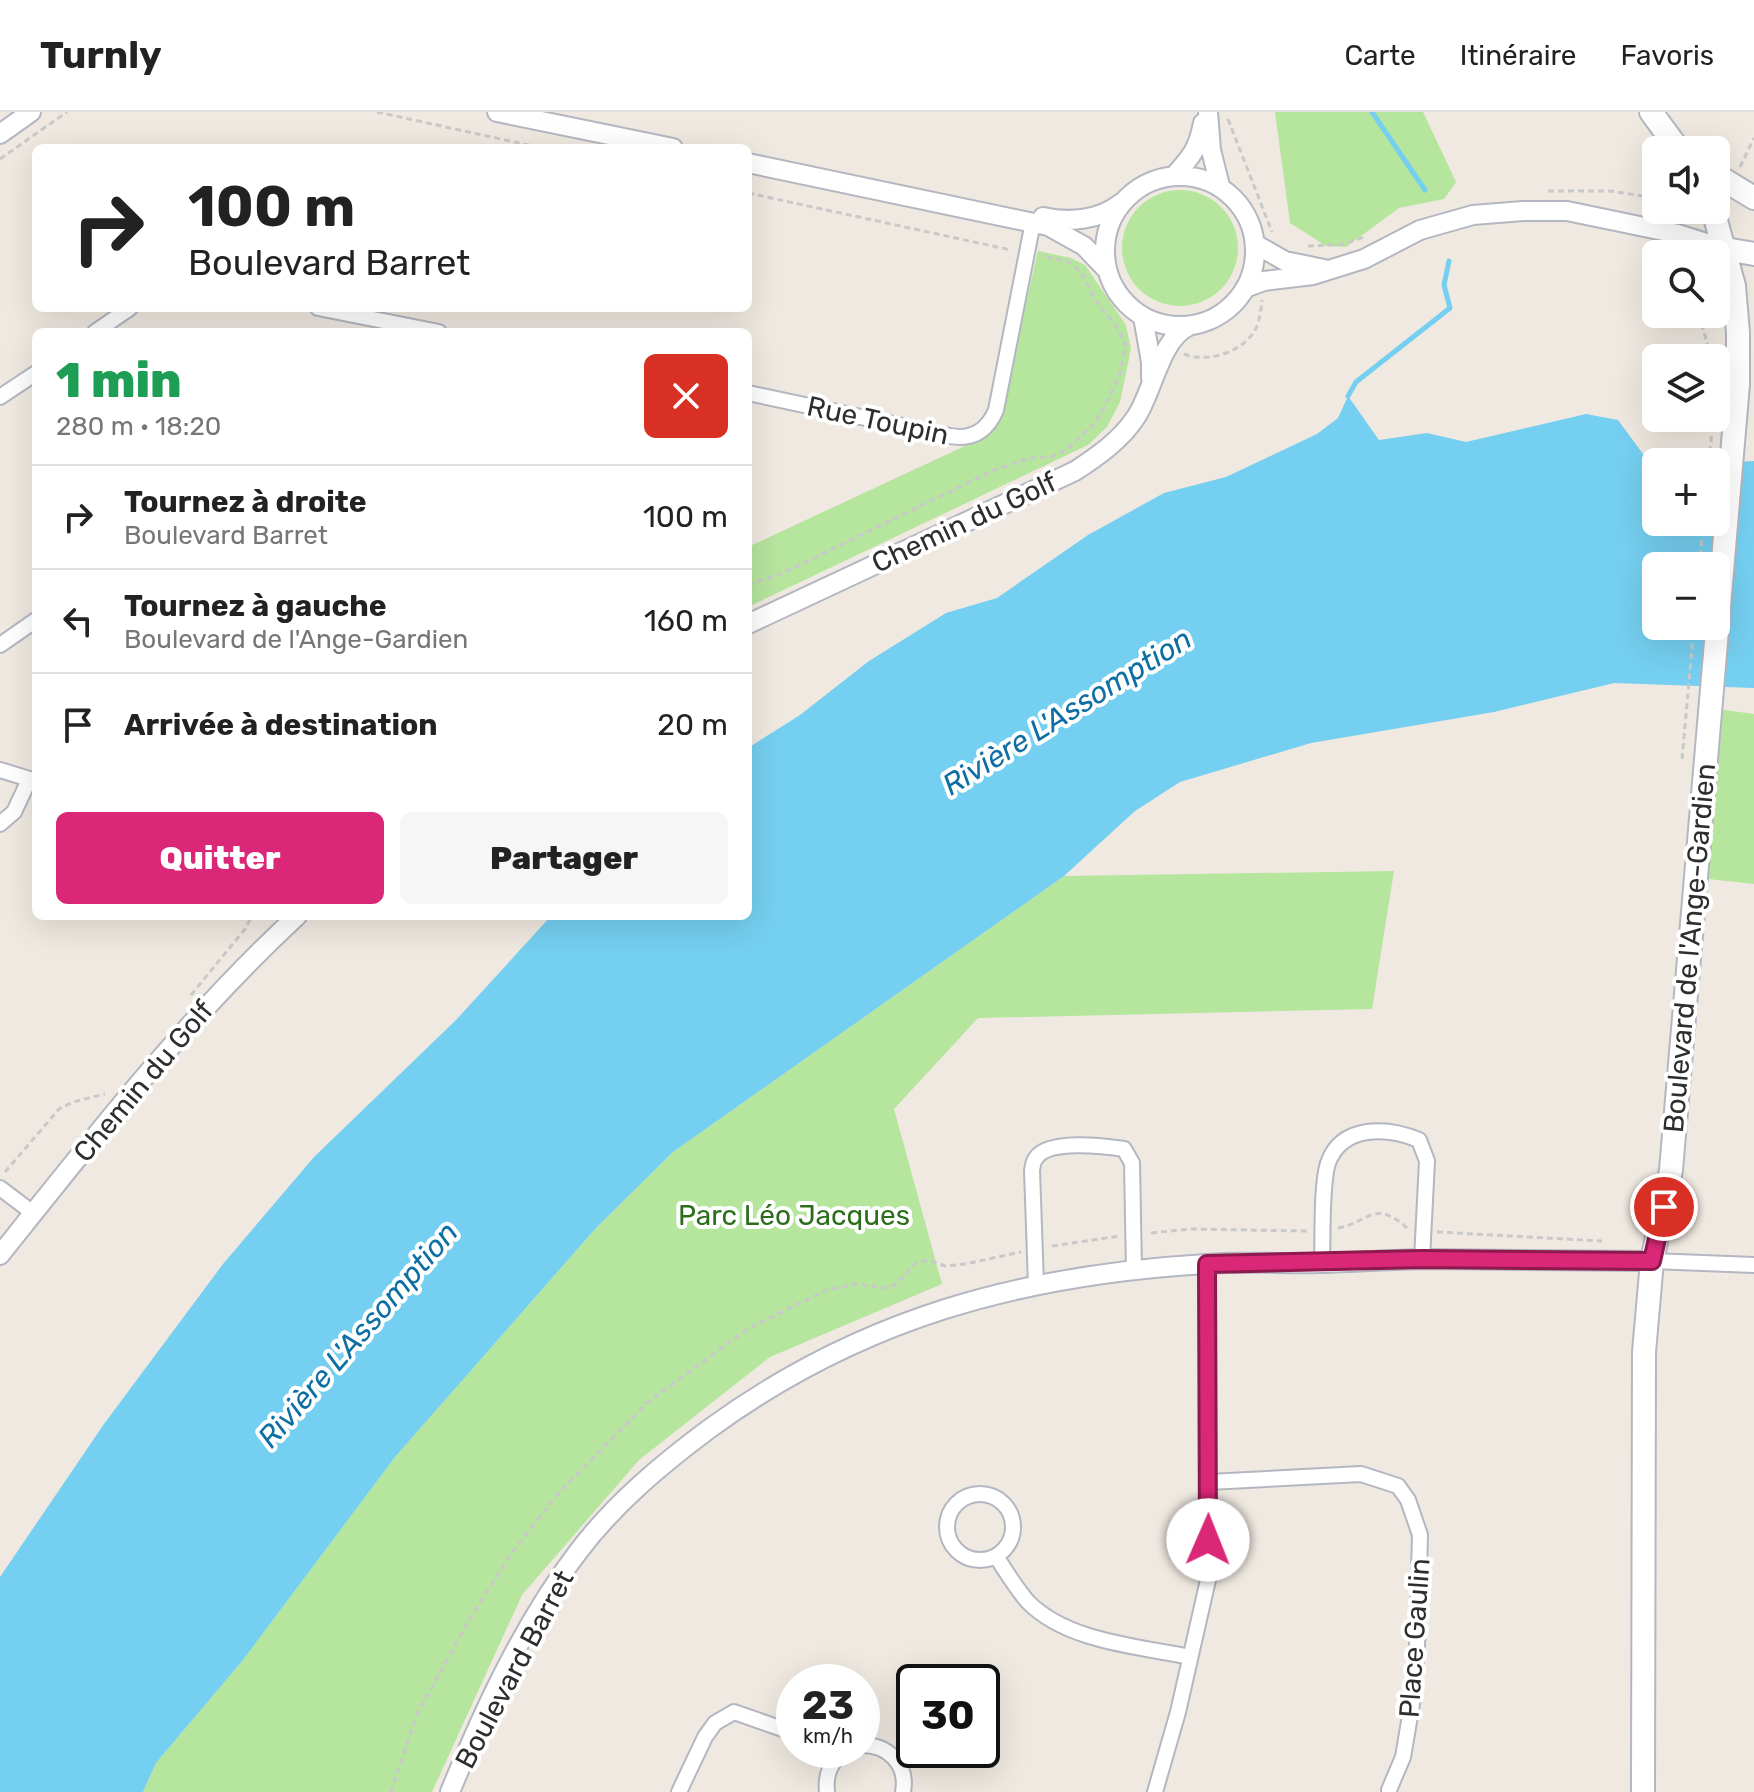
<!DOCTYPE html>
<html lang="fr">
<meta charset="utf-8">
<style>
:root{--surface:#fff;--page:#f6f6f6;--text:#222;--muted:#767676;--line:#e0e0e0;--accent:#db2777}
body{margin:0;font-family:Rubik,sans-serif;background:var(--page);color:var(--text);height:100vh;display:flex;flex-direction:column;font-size:30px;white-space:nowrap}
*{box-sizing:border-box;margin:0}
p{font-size:26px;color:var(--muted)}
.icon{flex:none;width:44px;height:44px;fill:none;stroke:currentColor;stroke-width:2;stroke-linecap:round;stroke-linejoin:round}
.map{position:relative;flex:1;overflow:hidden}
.details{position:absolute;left:32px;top:216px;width:720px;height:592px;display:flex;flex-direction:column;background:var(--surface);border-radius:12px;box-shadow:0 8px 32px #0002}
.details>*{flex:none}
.guide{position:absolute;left:32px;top:32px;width:720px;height:168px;border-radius:12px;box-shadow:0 8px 32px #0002;background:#fff;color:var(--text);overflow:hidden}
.controls{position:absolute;left:1642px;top:24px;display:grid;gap:16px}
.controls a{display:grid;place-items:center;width:88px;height:88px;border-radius:12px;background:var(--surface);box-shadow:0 8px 32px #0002;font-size:40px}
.speed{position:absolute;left:776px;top:1552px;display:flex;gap:16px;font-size:40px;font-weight:700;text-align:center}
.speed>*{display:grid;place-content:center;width:104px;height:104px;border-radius:50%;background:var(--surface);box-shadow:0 8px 32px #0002;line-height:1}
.speed small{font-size:20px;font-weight:400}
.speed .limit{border:4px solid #111;border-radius:12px;background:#fff;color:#111}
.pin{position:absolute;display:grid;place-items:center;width:68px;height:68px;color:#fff;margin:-34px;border:4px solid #fff;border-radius:50%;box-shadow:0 2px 8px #0007}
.me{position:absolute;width:88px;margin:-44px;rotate:1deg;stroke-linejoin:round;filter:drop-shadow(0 0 6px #0008)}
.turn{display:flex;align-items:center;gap:28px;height:168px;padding:0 24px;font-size:36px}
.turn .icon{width:104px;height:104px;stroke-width:2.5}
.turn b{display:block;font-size:56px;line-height:68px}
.round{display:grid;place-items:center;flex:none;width:84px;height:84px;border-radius:12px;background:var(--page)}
.summary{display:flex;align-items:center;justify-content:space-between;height:136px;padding:0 24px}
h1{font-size:48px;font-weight:800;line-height:60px;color:#1e9e55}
.button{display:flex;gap:16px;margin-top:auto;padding:16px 24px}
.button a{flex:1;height:92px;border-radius:12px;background:var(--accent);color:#fff;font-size:32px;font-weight:800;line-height:92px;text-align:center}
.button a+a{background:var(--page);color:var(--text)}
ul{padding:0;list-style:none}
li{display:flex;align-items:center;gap:24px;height:104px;padding:0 24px;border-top:2px solid var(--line)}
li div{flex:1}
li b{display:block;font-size:30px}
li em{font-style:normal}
header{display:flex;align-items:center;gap:48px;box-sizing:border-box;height:112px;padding:0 40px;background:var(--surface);border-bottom:2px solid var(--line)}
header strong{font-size:38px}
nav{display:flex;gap:44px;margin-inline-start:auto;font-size:28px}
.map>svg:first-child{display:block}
.green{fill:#b6e59e}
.water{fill:#75cff0;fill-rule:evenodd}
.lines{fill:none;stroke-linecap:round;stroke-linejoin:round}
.stream{stroke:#75cff0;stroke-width:5}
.minor-casing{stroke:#b4b7c1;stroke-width:18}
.tertiary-casing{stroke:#b4b7c1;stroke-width:22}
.secondary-casing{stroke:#b4b7c1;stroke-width:26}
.path{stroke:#c9c9c9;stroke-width:3;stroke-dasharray:6 4;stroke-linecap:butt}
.minor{stroke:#fff;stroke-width:14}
.tertiary{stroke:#fff;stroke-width:18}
.secondary{stroke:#fff;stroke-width:22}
.route-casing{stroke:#8e194d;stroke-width:20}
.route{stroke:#db2777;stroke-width:14}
.labels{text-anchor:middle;stroke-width:8;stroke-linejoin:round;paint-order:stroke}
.street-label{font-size:28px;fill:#2e2e2e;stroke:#fff}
.park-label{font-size:28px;fill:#2c6e1b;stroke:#fff}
.water-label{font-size:30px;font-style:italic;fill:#0d6fa3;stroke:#fff}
</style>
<header>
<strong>Turnly</strong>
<nav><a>Carte</a><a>Itinéraire</a><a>Favoris</a></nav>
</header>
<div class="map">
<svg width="1754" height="1680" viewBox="0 0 1754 1680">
<rect width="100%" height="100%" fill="#efe9e1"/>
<!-- green -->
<path class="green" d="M1275,0H1423L1456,70L1444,87L1399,96L1346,135L1326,134L1290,111Z
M1122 136a58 58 0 1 1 116 0a58 58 0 1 1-116 0Z
M1038,139L1071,146L1085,153L1126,213L1131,237L1120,290L1107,315L1088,333L748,495V435L982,326L999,307Z
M1717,597L1754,602V772L1699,766Z
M1394,759L1372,897L978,906L894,997L942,1172L770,1245L639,1348L522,1483L432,1680H143L156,1651L243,1548L395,1345L596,1116L673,1040L1064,764Z"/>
<!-- water -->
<path class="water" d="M1348,284L1379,328L1427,321L1466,330L1586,302L1618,308L1643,342L1662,350H1656V410H1716V351L1754,349V576L1614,571L1494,600L1311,631L1180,670L1135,699L1064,764L673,1040L596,1116L395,1345L243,1548L156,1651L143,1680H0V1465L104,1312L223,1152L314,1045L456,908L551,804H748V636L800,603L869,549L946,501L997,486L1088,423L1164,381L1226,365L1317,322L1338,306ZM1656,454H1716V514H1656Z"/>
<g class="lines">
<!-- stream -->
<path class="stream" d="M1372,0L1425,78
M1348,284L1356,270L1450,196L1444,173L1449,149"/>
<defs>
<path id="minor" d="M318,196L439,220
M95,220L130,196
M748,281L950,324C972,328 987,319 996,298L1033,110
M0,285L36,261
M0,533L36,508
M0,658L36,669
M0,712L14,700L29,668
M0,1076L33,1101
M1652,1149L1754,1153
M1322,1151C1323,1126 1321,1073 1328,1051C1342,1012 1388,1015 1419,1028L1427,1049L1422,1147
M1036,1173L1032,1058C1033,1054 1033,1049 1036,1046C1048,1027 1105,1034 1124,1037L1132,1051L1134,1159
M1209,1370L1361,1362L1398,1374L1408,1388L1420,1423L1417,1533L1413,1586L1403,1645L1389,1678
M947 1415a33 33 0 1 1 66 0a33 33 0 1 1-66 0Z
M996,1444C1006,1460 1016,1476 1028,1490C1068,1530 1137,1534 1190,1545
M862,1633C889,1633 908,1653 903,1680
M679,1680L705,1625L715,1611L734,1600L794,1621
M827,1680C825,1661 831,1650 845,1638
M1155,1680L1178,1600L1208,1468L1207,1152"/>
<path id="tertiary" d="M497,0L673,36
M1208,0L1211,38L1220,74
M0,22L31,0
M748,51L1048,114L1084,134L1107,158
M1174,64C1192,44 1198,37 1203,11
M1105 139a75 75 0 1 1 150 0a75 75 0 1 1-150 0Z
M1043,105C1069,111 1100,108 1121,91
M1255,132L1285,149L1324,157
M1245,176L1264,169L1313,163L1364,147L1420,118L1473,103L1523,99H1567L1678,122L1725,137
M1143,205L1151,250V266
M748,512L1075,359C1098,344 1121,328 1136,305C1153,280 1160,227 1189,214
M0,1143C94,1025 186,907 297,804
M450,1680C484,1597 524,1511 578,1440C614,1392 662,1352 709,1317C861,1206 1021,1163 1206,1152C1245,1149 1283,1152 1321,1151C1355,1150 1389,1148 1422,1147C1499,1147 1576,1149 1652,1149"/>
<path id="secondary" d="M1651,0L1679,38
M1716,63L1754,86
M1725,137L1754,142
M1643,1680L1644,1240L1652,1149L1671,1058L1738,272V221L1734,174L1713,98"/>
</defs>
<!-- minor casing -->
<use href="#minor" class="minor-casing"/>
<!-- tertiary casing -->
<use href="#tertiary" class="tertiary-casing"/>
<!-- secondary casing -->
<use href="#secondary" class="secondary-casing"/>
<!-- path -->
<path class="path" d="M377,0L542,36
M1228,7L1272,120
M0,47L67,0
M1740,55L1754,26
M1548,79H1610L1656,86
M748,81L1011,138
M1308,134L1344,132L1364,125
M1699,202L1711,246
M1184,242C1208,252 1247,239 1257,214C1260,206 1261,197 1262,188
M1709,350L1713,306
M1700,454L1703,410
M748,473L781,462L992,359L1030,346L1051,345L1067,337L1096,310L1106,292L1119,264L1126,233L1116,214L1096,189L1081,160L1067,149L1042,144
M1682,647L1694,514
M191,883L245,817L252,804
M5,1060L59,997L73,990L105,982
M1338,1116C1368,1111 1374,1086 1407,1116
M1437,1120L1602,1129
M1151,1121L1190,1117L1307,1119
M1052,1134L1120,1124
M391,1680L418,1600L471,1505L511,1442L556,1384L647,1291L749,1216L827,1178L856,1172L885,1176L895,1173L916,1151L929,1148L945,1154L965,1152L1021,1140"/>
<!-- minor -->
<use href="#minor" class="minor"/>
<!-- tertiary -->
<use href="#tertiary" class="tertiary"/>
<!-- secondary -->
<use href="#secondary" class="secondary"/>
</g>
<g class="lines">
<defs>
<path id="route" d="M1208,1428L1207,1152L1422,1147L1652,1149L1664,1095"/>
</defs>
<!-- route casing -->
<use href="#route" class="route-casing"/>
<!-- route -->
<use href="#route" class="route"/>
</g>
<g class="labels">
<!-- street labels -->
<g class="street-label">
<text transform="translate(878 308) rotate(12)" y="10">Rue Toupin</text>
<text transform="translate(964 410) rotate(-25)" y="10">Chemin du Golf</text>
<text transform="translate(1689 836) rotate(-85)" y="10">Boulevard de l'Ange-Gardien</text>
<text transform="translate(143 969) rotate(-50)" y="10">Chemin du Golf</text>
<text transform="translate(1414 1526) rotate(-86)" y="10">Place Gaulin</text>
<text transform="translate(514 1557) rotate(-62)" y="10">Boulevard Barret</text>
</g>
<!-- park labels -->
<g class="park-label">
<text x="794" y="1113">Parc Léo Jacques</text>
</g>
<!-- water labels -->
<g class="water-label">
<text transform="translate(1067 600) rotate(-32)" y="10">Rivière L'Assomption</text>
<text transform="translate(358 1223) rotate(-49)" y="10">Rivière L'Assomption</text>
</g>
</g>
</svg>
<div class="controls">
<a><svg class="icon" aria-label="sound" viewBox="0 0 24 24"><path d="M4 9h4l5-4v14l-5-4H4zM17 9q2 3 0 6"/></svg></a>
<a><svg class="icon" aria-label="search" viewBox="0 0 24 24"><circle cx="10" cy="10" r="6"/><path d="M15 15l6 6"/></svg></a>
<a><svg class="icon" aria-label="layers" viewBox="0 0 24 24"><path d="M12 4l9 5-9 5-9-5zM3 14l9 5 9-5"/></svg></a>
<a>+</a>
<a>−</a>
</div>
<div class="speed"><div>23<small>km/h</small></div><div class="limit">30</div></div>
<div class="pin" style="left:1664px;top:1095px;background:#d93025"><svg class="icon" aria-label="arrive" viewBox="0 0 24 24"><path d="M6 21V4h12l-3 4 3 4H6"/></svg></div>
<svg class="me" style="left:1208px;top:1428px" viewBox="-20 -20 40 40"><circle r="19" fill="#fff"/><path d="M0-13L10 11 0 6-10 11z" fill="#db2777"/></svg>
<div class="guide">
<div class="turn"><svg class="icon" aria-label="right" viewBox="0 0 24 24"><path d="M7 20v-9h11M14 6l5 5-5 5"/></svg><div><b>100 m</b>Boulevard Barret</div></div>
</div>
<section class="details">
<div class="summary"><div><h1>1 min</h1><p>280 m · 18:20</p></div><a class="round" style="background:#d93025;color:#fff"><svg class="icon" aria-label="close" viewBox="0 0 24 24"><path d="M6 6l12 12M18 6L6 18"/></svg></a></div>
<ul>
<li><svg class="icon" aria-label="right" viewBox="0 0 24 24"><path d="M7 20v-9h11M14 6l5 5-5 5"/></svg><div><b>Tournez à droite</b><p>Boulevard Barret</p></div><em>100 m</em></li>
<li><svg class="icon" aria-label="left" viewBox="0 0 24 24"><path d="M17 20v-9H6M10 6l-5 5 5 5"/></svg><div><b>Tournez à gauche</b><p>Boulevard de l'Ange-Gardien</p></div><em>160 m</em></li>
<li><svg class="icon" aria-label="arrive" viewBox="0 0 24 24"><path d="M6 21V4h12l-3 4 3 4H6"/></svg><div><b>Arrivée à destination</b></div><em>20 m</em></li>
</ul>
<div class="button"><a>Quitter</a><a>Partager</a></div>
</section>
</div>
